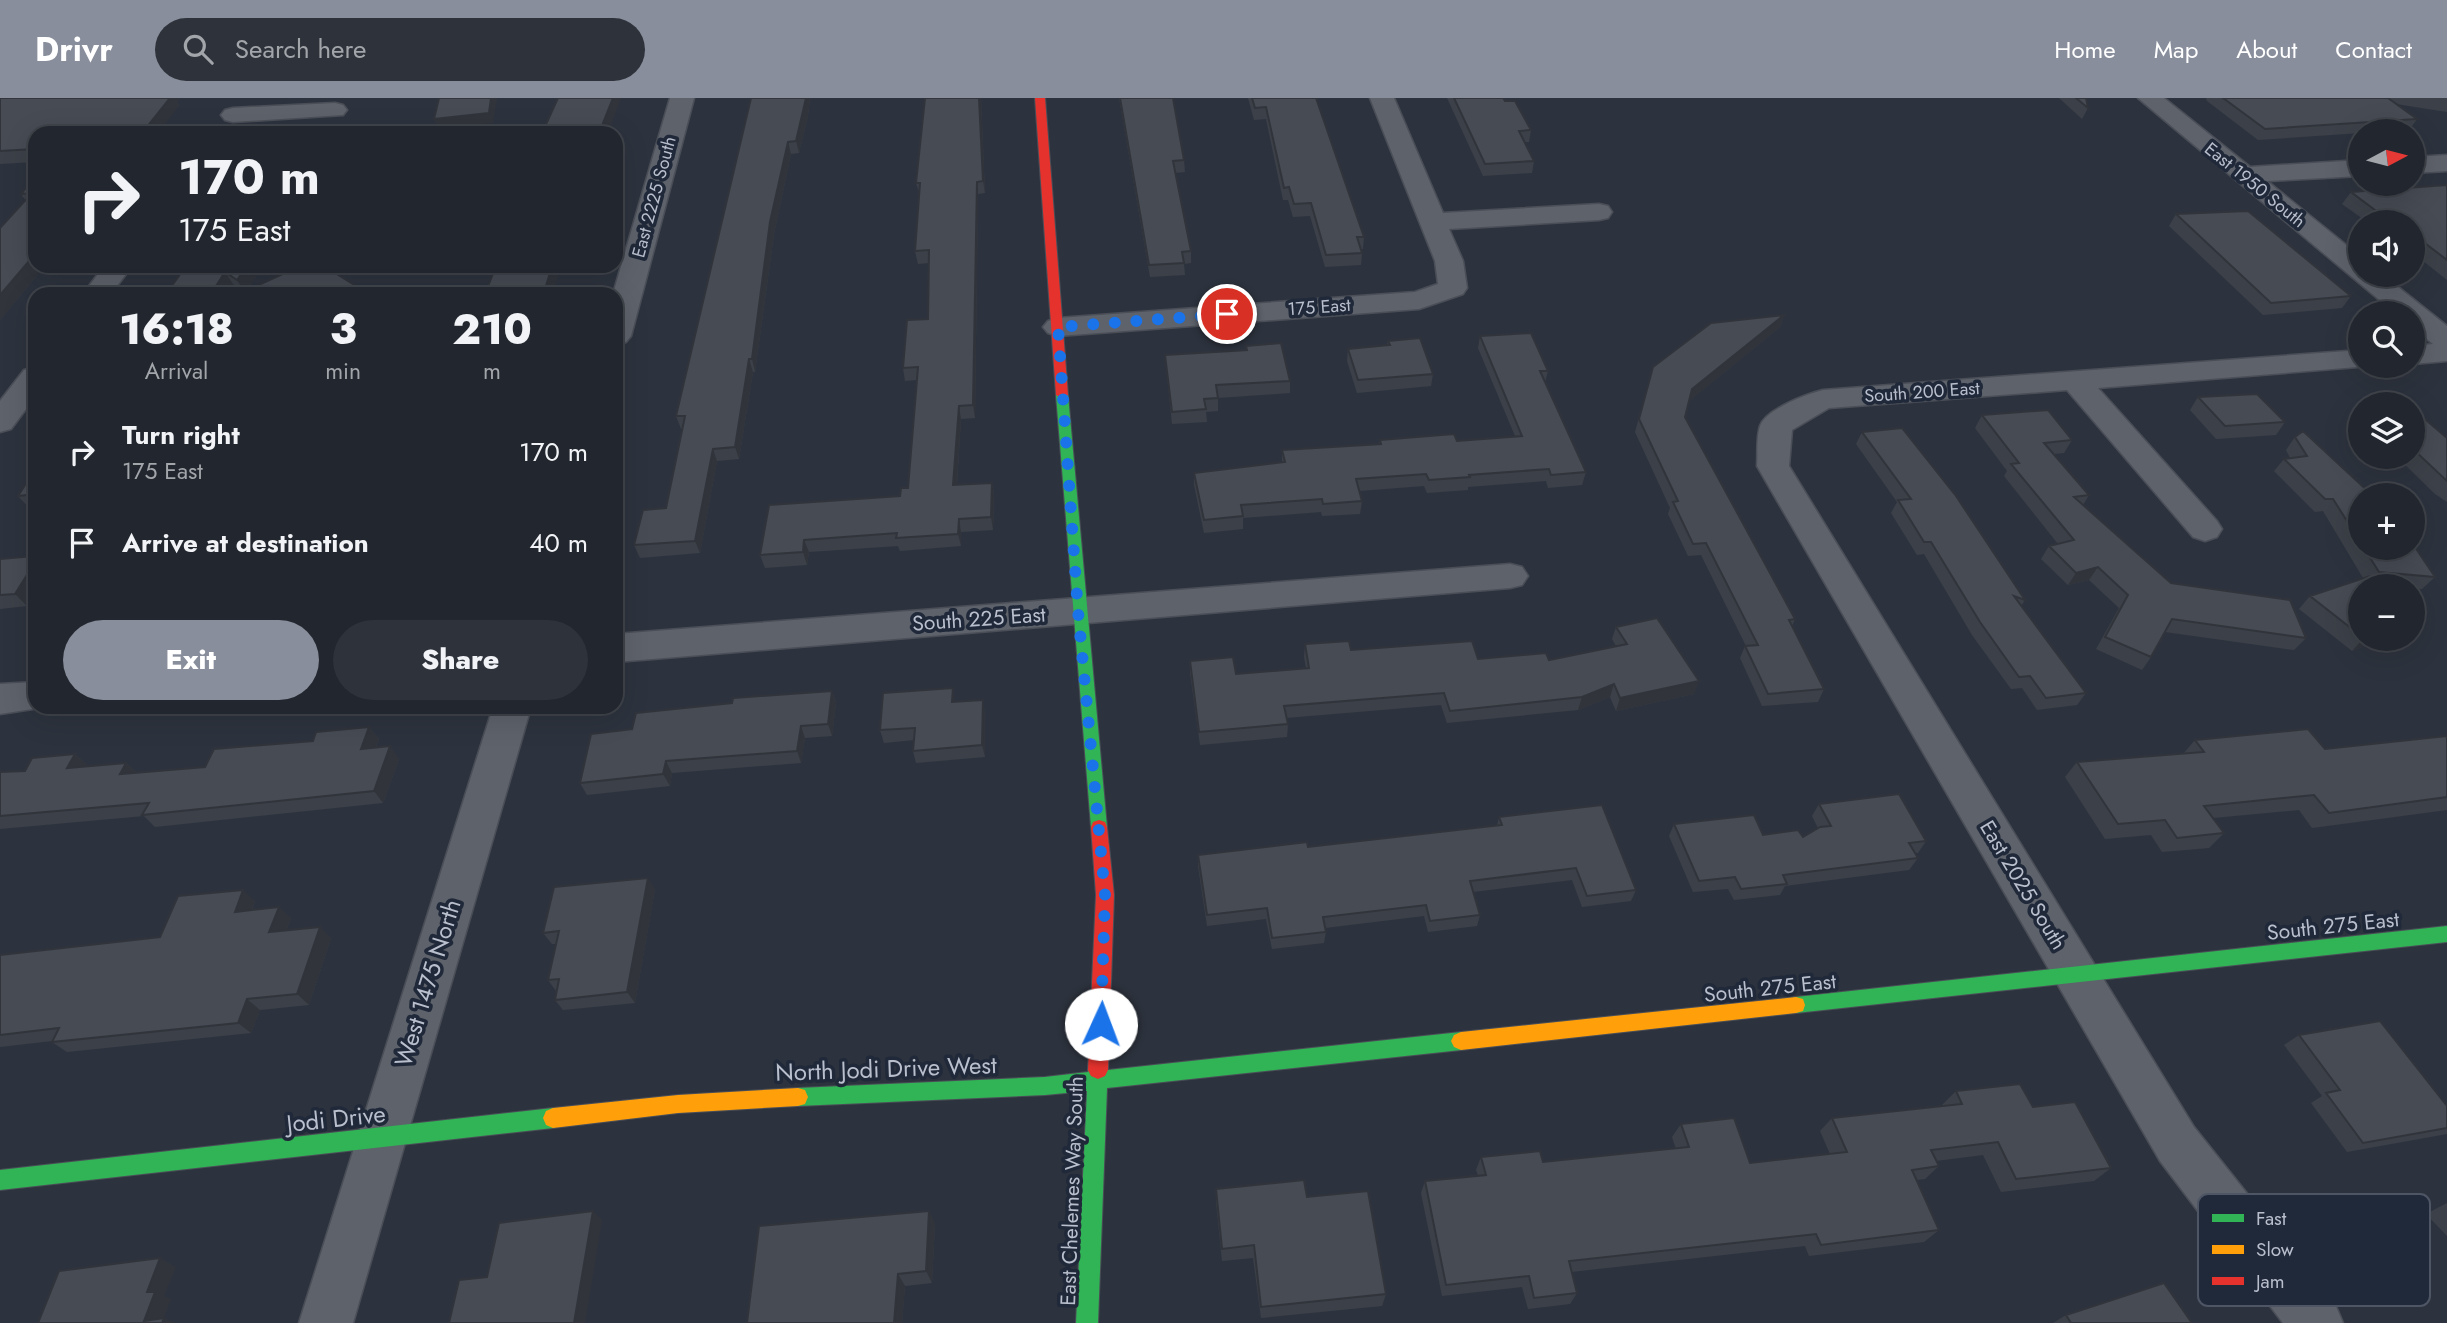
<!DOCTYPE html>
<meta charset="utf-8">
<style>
:root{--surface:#22262e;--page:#2e323a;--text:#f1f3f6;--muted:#a2a5aa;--line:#3f434a;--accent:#888e9b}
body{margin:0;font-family:Jost,sans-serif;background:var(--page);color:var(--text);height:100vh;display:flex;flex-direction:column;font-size:26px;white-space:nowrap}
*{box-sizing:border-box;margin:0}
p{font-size:23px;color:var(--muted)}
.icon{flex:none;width:38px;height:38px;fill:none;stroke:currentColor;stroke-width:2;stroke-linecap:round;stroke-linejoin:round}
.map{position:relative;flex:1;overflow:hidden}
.side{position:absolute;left:28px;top:189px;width:595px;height:427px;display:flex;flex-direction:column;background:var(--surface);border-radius:21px;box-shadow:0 7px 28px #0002,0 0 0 2px var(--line)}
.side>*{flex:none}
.guide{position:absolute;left:28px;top:28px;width:595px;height:147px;border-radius:21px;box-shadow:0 7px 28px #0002,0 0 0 2px var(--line);background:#22262e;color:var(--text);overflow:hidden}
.needle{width:46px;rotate:83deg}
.fabs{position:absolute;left:2348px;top:21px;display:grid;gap:14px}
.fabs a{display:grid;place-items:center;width:77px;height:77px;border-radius:50%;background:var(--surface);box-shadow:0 7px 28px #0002,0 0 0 2px var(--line);font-size:35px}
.pin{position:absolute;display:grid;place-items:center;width:60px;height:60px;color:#fff;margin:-30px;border:4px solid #fff;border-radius:50%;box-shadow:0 2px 7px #0007}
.me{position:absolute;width:77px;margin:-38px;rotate:2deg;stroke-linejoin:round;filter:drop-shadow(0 0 5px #0008)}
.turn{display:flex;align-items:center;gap:24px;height:147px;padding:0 35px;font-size:32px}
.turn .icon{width:91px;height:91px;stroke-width:2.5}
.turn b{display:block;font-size:49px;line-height:60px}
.eta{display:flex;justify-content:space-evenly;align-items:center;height:119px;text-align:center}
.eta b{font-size:42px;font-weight:800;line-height:49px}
.cta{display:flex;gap:14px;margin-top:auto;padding:14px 35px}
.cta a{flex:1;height:80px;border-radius:42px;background:var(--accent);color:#fff;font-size:28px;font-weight:800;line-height:80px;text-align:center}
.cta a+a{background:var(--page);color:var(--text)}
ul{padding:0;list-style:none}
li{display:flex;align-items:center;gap:21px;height:91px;padding:0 35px}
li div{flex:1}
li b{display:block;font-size:26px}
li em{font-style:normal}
header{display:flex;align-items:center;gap:42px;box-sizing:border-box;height:98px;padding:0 35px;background:var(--accent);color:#fff}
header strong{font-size:33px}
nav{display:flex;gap:38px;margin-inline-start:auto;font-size:24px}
.search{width:490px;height:63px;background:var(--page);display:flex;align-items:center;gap:18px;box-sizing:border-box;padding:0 24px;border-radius:38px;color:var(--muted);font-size:26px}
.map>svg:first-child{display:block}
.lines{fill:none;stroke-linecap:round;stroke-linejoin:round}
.street-casing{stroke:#4a4e57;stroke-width:3}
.fast-casing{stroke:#4a4e57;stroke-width:2}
.slow-casing{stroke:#4a4e57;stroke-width:2}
.jam-casing{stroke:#4a4e57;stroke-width:2}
.street{fill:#5e626b;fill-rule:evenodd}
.fast{fill:#30b455;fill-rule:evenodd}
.slow{fill:#ff9f0a;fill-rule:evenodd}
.jam{fill:#e5322d;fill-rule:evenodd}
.wall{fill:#3c4048}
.shaded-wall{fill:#31343b}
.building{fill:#464b54;stroke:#31343b;stroke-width:2}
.route{stroke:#1a73e8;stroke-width:12;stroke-dasharray:0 21.6}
.labels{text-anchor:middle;stroke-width:7;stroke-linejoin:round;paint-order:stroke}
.far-street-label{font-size:18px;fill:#b9bfcd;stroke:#202939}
.street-label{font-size:21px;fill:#b9bfcd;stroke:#202939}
.near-street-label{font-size:24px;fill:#b9bfcd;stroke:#202939}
.key{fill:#202939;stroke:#4e5665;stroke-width:2}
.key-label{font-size:19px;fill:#b9bfcd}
</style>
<header>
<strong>Drivr</strong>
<div class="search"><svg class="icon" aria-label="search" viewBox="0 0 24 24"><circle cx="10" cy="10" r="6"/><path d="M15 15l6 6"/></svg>Search here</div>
<nav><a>Home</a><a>Map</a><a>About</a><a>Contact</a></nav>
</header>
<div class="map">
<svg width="2447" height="1225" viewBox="0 0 2447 1225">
<rect width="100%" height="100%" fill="#2d333e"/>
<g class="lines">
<defs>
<path id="street" d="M670,0H694L631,238L626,244L616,247V196H613Z
M1370,0H1394L1443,115L1599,106L1608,108L1612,114L1608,120L1599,122L1449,131L1463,163L1467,190L1463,196L1419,211L1058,238L1048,235L1043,229L1048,223L1058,220L1415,194L1438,186L1435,163Z
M2138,0H2164L2250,69L2361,62V78L2267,83L2361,159V177H2383L2447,228V263L2413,266V248L2433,246L2413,230V215H2395Z
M335,5L343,7L347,12L343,17L233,24L225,22L221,17L225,12L233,10Z
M2447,57V73L2413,75V59Z
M104,168H132L111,196H83Z
M2361,252V268H2370L2098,290L2217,423L2222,431L2217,439L2205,443L2193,439L2067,292L1829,310L1792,332L1789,368L2194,1029L2335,1206L2343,1225H2283L2160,1063L1757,368C1758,356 1756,340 1760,328C1766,311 1807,296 1823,292Z
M35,269V299L11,331L0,334V303L24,272Z
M1510,466L1522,469L1528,478L1522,487L1510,490L616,564V536Z
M35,584V609H46L0,616V586Z
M493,609H531L353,1225H299Z"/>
<path id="fast" d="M1062,293L1068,297L1107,729L1105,734L1099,736L1093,734L1091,729L1056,297Z
M2447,828V844L1796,915L1789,913L1787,907L1789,901L1796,899Z
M1461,934L1468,937L1471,943L1468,949L1461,952L1107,990L1098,1225H1076L1087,993L1045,997L798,1008L791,1006L788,999L791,992L798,990L1045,979L1088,974L1091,966L1098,963L1105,966L1108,972Z
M553,1010L560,1013L563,1020L560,1027L553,1030L0,1092V1072Z"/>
<path id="slow" d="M1796,899L1803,901L1805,907L1803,913L1796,915L1461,952L1454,949L1451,943L1454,937L1461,934Z
M798,990L805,992L808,999L805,1006L798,1008L678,1015L553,1030L546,1027L543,1020L546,1013L553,1010L678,997Z"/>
<path id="jam" d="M1035,0H1045L1068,297L1062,301L1056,297Z
M1099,722L1105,724L1107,729L1114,797L1108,972L1105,978L1098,981L1091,978L1088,972L1096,797L1091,729L1093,724Z"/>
</defs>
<!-- street casing -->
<use href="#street" class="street-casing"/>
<!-- fast casing -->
<use href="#fast" class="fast-casing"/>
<!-- slow casing -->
<use href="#slow" class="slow-casing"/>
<!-- jam casing -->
<use href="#jam" class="jam-casing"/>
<!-- street -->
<use href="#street" class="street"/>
<!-- fast -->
<use href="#fast" class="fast"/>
<!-- slow -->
<use href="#slow" class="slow"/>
<!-- jam -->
<use href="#jam" class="jam"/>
</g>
<!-- wall -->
<path class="wall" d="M0,0H180L177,4L179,8L35,35V64L0,66Z
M751,0H810L808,18L799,55L791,56L774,136L755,274H753L739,361L717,363L700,455L640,460L634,447L666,410L683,331H681L676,318Z
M925,0H981L985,95L978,96L975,320L961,321L957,387L992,385L994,397L993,432L961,434V448L900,453L898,448L809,454L807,467L765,470L760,457L900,398L908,390L917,282L905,283L903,270L928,221L929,165L918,166L915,153L920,97L916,85Z
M1119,0H1173L1184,62L1185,74L1175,75L1191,153V165L1184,166L1185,177L1150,179Z
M1248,0H1316L1364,139L1363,151H1361L1362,155L1361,167L1325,169L1310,118L1293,119L1288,102H1283L1266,21L1254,22Z
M1447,0H1503L1531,32L1529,44H1525L1534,63L1532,75L1483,78Z
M2059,0H2086L2088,10L2082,21Z
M2206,0H2447V14L2396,6L2417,21L2410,31L2361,33V35L2258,42L2207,3Z
M35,79V168H45L0,222L25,102L21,96Z
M2447,87V182L2413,155V124H2367L2342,106L2351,94Z
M2176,116L2351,198L2342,210L2263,217L2169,128Z
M186,168H263L245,195L233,186L227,196H166Z
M561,168L552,196H485Z
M1784,217L1780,229L1689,303L1685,319L1795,521L1792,528L1824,591L1818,604L1762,608L1740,560L1745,548H1746L1701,457L1688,458L1668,416L1670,410L1635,334L1653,269Z
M1480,238L1548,273L1545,284L1586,374L1582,387L1548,390L1546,383L1468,389V392L1427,395L1424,388L1359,393L1362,403L1360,416L1322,418L1321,414L1243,420V431L1204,435L1194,387V375L1282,365V352L1379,346L1380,342L1457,343L1515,338L1478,250Z
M1388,243L1433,276L1431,288L1357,295L1347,263L1348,251L1387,247Z
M1246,248L1290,283V295L1218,300V313L1206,314L1207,324L1172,326L1165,257L1246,252Z
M2198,299L2285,324L2276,337L2216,341L2190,312Z
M1982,317L2072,342L2064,355L2054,356L2089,397L2083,407L2171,485L2306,540L2294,552L2165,534L2151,559L2142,572L2096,551L2119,510L2089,482L2068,487L2041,461L2049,448L2058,446L2004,378L2007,373L1975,330Z
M2413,323L2447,340V404L2435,396L2397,359H2413Z
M1862,334L2025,502L2021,508L2086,595L2077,607L2037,612L2022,590L2011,591L1972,537L1924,456L1917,457L1891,415L1897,404L1856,346Z
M2295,339L2361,397V450H2413L2435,479L2422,491H2413V488H2361V541H2383L2352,553L2299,511L2310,498L2363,480L2323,413L2315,414L2274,373L2284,361L2290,360L2286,352Z
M35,372V410H29L18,398Z
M0,461L27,508L0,511Z
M1616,529L1694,596L1616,613L1610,599L1578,612L1447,625L1441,607L1286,620L1288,626L1287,639L1200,647L1190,575V563L1236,576L1306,570L1304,559L1305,546L1351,552L1478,561L1549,562L1616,548L1612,541Z
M832,593L836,605L832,638L805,640L801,665L672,675L670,688L587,697L580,685L632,631L732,605Z
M955,602V604L985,615V659L916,665L913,653L914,642L884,645L880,632Z
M369,629L379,641L376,650L399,661L383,705L155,729L144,718L0,731V674L25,673L75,656L88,668L126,665L136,674L205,669Z
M2447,638V712L2312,730L2299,712L2213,720L2224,735L2209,750L2162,754L2151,737L2105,741L2065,679L2077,664L2183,656L2195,642L2325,651Z
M1819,706L1926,743L1918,755H1915L1918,760L1909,772L1785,788L1780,797L1734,802L1728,791L1693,794L1669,738L1674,726L1763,737L1803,739L1818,730L1812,718Z
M1499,719L1636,792L1631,803L1582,809L1572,782L1473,794L1480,817L1477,828L1428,834L1424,818L1325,830L1326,834L1324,845L1272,851L1266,821L1207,828L1198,768V757L1308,749L1497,728Z
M655,791L635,905L563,912L555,902L556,893L548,882L556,846H552L543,835Z
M255,803L252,812L291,820L286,833L331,840L309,907L260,912L251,935L67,954L52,944V943L0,949V857L160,839Z
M2299,937L2447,1008V1036L2347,1054L2311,1005L2322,998L2284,947Z
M1956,993L2033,1009L2111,1070L2094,1083L2001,1094L1983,1057L1936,1063L1939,1068L1925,1081L1916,1082L1939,1132L1924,1144L1809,1158L1805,1148L1571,1174L1577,1195L1570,1206L1528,1211L1522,1189L1442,1198L1421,1095L1425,1083L1478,1077L1476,1072L1481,1059L1543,1064L1676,1051L1672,1039L1681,1026L1750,1065L1830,1056L1820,1033L1832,1020L1943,1008L1942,1007Z
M1216,1091L1307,1099L1386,1196L1382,1208L1261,1220L1253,1160L1222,1163L1216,1104Z
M2447,1105V1138L2426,1116Z
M935,1125L932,1185L905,1188L902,1225H747Z
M2066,1217L2192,1225H2053Z"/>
<!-- shaded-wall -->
<path class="shaded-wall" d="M167,0H180L177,4L179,8L158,35H142Z
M491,0H497L493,25L439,31L434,21Z
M613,0H621L608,35H599Z
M806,0H810L808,18L799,55L796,43Z
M979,0H981L985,95L983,83Z
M788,44L791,56L774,136L755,274L752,261L770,124Z
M977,84L978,96L975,320L973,307Z
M35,156V168H45L0,222V197Z
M247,168H263L245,195L237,182Z
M552,168H561L552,196H547L545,191Z
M225,174L233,186L227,196H211Z
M359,190L362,196H347Z
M1784,217L1780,229L1688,304L1692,291Z
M749,261L753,274L739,361L735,349Z
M959,308L961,321L956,400L953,387Z
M713,351L717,363L700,455L695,443Z
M992,385L994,397L993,432L991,419Z
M959,421L961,434V448L958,436Z
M804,442L809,454L807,467L803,454Z
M35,464V495L27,508L15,496Z
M2098,469L2089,482L2068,487L2076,475Z
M2423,518L2413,528V522Z
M2363,541H2383L2352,553Z
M1699,583L1694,596L1616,613L1620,600Z
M1614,586L1610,599L1578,612L1582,599Z
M953,590L955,602V617L952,604Z
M832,593L836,605L832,638L828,626Z
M983,602L985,615V659L982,647Z
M801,628L805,640L801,665L797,653Z
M369,629L379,641L371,663L361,651Z
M390,648L399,661L383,705L374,693Z
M75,656L88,668L67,670Z
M666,663L672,675L670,688L663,676Z
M126,665L139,677L120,676Z
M648,780L655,791L635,905L627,894Z
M243,792L255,803L247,825L235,814Z
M279,809L291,820L281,845L269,834Z
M320,829L331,840L309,907L297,896Z
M247,901L260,912L251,935L238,925Z
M593,1113L602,1122L585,1225H574Z
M929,1113L935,1125L932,1185L926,1173Z
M160,1160L176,1169L164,1198L171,1201L164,1220L176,1225H148L144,1223L147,1194Z
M898,1176L905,1188L902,1225H894Z"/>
<!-- building -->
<path class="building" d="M0,0H170L142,35H35V51L0,53Z
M439,0H491L489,15L434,21Z
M558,0H613L599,35H542Z
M751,0H806L796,43L788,44L770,124L752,261H749L735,349L713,351L695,443L634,447L643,412L666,410L685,318H676Z
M925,0H979L983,83L977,84L973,307L959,308L953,387L992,385L991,419L959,421L958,436L896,440L897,435L804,442L803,454L760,457L769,407L900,398L901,390H908L918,269L903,270L907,222L928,221L929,152L915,153L920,85H916Z
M1120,0H1173L1184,62L1173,63L1191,153L1182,154L1184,165L1149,167Z
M1252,0H1316L1364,139H1357L1362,155L1326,157L1311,105L1294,106L1289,89L1284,90L1266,9L1255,10Z
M1454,0H1503L1505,3H1515L1531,32L1519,33L1534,63L1485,66Z
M2076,0H2086L2088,10Z
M2223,0H2388L2417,21L2265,31Z
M35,79V156L0,197V130L32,95L21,96Z
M2447,87V162L2413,136V124H2391L2351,94Z
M2248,113L2351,198L2271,205L2176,116Z
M186,168H247L237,182L225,174L211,196H166Z
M300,168H324L359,190L347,196H258L250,191Z
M496,168H552L545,191H541L539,196H485Z
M1784,217L1692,291L1685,319L1795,521L1789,522L1824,591L1768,596L1745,548L1758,547L1706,445L1693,446L1673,404L1678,403L1639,321L1653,269L1711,225Z
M1531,235L1548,273H1540L1586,374L1551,377L1549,371L1469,377L1470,379L1429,382L1426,376L1356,381L1362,403L1323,406L1322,401L1241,407L1243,418L1204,422L1194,375L1285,364L1282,352L1381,346L1380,342L1454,336L1457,343L1522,338L1480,238Z
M1420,240L1433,276L1358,282L1348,251L1390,247L1388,243Z
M1281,245L1290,283L1216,287L1218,300L1204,301L1206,311L1172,314L1165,257L1247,252L1246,248Z
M2257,296L2285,324L2225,328L2198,299Z
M2048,312L2072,342L2044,345L2089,397L2074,399L2171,485L2290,502L2306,540L2172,521L2151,559L2105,539L2128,497L2098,469L2076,475L2049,448L2074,442L2011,366L2019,365L1982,317Z
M2419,316L2447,340V383L2413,351V323Z
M1902,330L1956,398L2025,502L2014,498L2086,595L2046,600L2030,578L2019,579L1980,524L1931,444H1924L1898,402L1911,401L1862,334Z
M2303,333L2372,397H2361V445L2333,401H2325L2284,361L2307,358L2295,339Z
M35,372V396L18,398Z
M2413,446L2435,479L2379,474L2364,450H2413Z
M35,458V464L15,496L0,497V461Z
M2370,478L2384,488H2361V538L2310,498Z
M2413,510L2423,518L2413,522Z
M1657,520L1699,583L1620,600L1614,586L1582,599L1450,613L1444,595L1284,608L1288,626L1199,634L1190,563L1233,559L1236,576L1309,570L1305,546L1349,543L1351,552L1472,543L1478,561L1546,555L1549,562L1627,546L1616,529Z
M953,590L952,604L983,602L982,647L913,653L915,630L880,632L883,595Z
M832,593L828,626L801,628L797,653L666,663L663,676L580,685L591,636L632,631L636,615L732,605L733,600Z
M369,629L361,651L390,648L374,693L142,717L149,705L0,718V674L25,673L32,660L75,656L67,670L126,665L120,676L205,669L214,651L313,643L316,634Z
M2308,631L2325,651L2447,638V699L2329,715L2314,697L2204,708L2224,735L2177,740L2165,722L2118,726L2077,664L2204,654L2195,642Z
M1899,696L1926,743L1909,745L1918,760L1783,777L1787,786L1741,791L1735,779L1699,783L1674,726L1754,717L1763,737L1798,732L1803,739L1820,729L1831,728L1819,706Z
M1602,707L1636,792L1587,798L1576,770L1470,783L1480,817L1430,823L1426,807L1323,819L1326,834L1272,840L1267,810L1207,817L1198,757L1307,744L1308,749L1502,727L1499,719Z
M648,780L627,894L555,902L559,881L548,882L559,833L543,835L554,789Z
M243,792L235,814L279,809L269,834L320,829L297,896L247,901L238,925L52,944L59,930L0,937V857L160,839L178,798Z
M2380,923L2447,1008V1030L2363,1045L2326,995L2340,992L2299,937Z
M2020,986L2033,1009L2075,1004L2111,1070L2016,1081L1998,1044L1931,1052L1939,1068L1912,1072L1939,1132L1821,1147L1816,1136L1569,1163L1577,1195L1534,1200L1529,1178L1446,1187L1425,1083L1486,1077L1481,1059L1540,1053L1543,1064L1689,1049L1681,1026L1734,1020L1750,1065L1847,1054L1832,1020L1962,1006L1956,993Z
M1304,1082L1307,1099L1368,1093L1386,1196L1261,1209L1254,1147L1222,1151L1216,1091Z
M593,1113L574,1225H449L459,1182L487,1179L499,1125Z
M929,1113L926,1173L898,1176L894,1225H747L759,1128Z
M160,1160L147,1194H155L144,1223L164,1220L162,1225H38L59,1173Z
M2164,1185L2192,1225H2071L2066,1217Z"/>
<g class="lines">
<!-- route -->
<path class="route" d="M1101,926L1105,797L1078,513L1058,229L1227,216"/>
</g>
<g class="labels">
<!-- far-street labels -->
<g class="far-street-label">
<text transform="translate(2255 87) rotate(39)" y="6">East 1950 South</text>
<text transform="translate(654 99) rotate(-75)" y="6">East 2225 South</text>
<text transform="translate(1319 209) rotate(-4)" y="6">175 East</text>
<text transform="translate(1922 294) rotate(-4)" y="6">South 200 East</text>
</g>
<!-- street labels -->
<g class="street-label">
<text transform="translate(979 521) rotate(-4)" y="7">South 225 East</text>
<text transform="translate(2023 787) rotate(59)" y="7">East 2025 South</text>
<text transform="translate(2333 828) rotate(-6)" y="7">South 275 East</text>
<text transform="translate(1770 890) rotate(-6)" y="7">South 275 East</text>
<text transform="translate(1072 1093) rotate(-88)" y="7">East Chelemes Way South</text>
</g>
<!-- near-street labels -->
<g class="near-street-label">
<text transform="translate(428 885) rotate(-73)" y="8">West 1475 North</text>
<text transform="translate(886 971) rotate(-2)" y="8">North Jodi Drive West</text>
<text transform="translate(336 1021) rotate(-6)" y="8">Jodi Drive</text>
</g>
</g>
<!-- legend -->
<rect x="2198" y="1096" width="232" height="112" rx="10" class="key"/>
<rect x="2212" y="1116" width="32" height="8" fill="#30b455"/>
<rect x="2212" y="1147" width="32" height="9" fill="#ff9f0a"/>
<rect x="2212" y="1179" width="32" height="8" fill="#e5322d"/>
<g class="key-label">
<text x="2256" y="1127">Fast</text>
<text x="2256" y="1158">Slow</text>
<text x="2256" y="1190">Jam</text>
</g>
</svg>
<div class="fabs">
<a><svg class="needle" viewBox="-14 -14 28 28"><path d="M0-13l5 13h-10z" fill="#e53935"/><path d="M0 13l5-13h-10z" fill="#a2a5aa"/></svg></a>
<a><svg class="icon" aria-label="sound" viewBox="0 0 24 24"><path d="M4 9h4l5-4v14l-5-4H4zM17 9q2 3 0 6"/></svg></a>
<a><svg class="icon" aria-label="search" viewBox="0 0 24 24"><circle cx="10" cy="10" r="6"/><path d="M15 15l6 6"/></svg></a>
<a><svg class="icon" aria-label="layers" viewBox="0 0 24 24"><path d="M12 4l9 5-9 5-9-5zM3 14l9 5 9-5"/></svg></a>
<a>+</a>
<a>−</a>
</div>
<div class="pin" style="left:1227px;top:216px;background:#d93025"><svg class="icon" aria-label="arrive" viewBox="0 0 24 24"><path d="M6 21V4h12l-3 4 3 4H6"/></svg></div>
<svg class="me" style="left:1101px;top:926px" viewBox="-20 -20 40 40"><circle r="19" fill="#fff"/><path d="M0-13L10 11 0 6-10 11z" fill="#1a73e8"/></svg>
<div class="guide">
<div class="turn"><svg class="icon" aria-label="right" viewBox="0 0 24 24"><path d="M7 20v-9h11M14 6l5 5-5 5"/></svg><div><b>170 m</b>175 East</div></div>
</div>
<section class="side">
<div class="eta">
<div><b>16:18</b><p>Arrival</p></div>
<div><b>3</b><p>min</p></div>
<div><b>210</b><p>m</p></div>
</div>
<ul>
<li><svg class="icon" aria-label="right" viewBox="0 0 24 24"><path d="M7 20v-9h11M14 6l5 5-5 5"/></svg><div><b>Turn right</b><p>175 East</p></div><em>170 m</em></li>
<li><svg class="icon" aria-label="arrive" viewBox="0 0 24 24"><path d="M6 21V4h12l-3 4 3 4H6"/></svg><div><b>Arrive at destination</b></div><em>40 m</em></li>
</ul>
<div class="cta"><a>Exit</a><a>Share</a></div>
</section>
</div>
